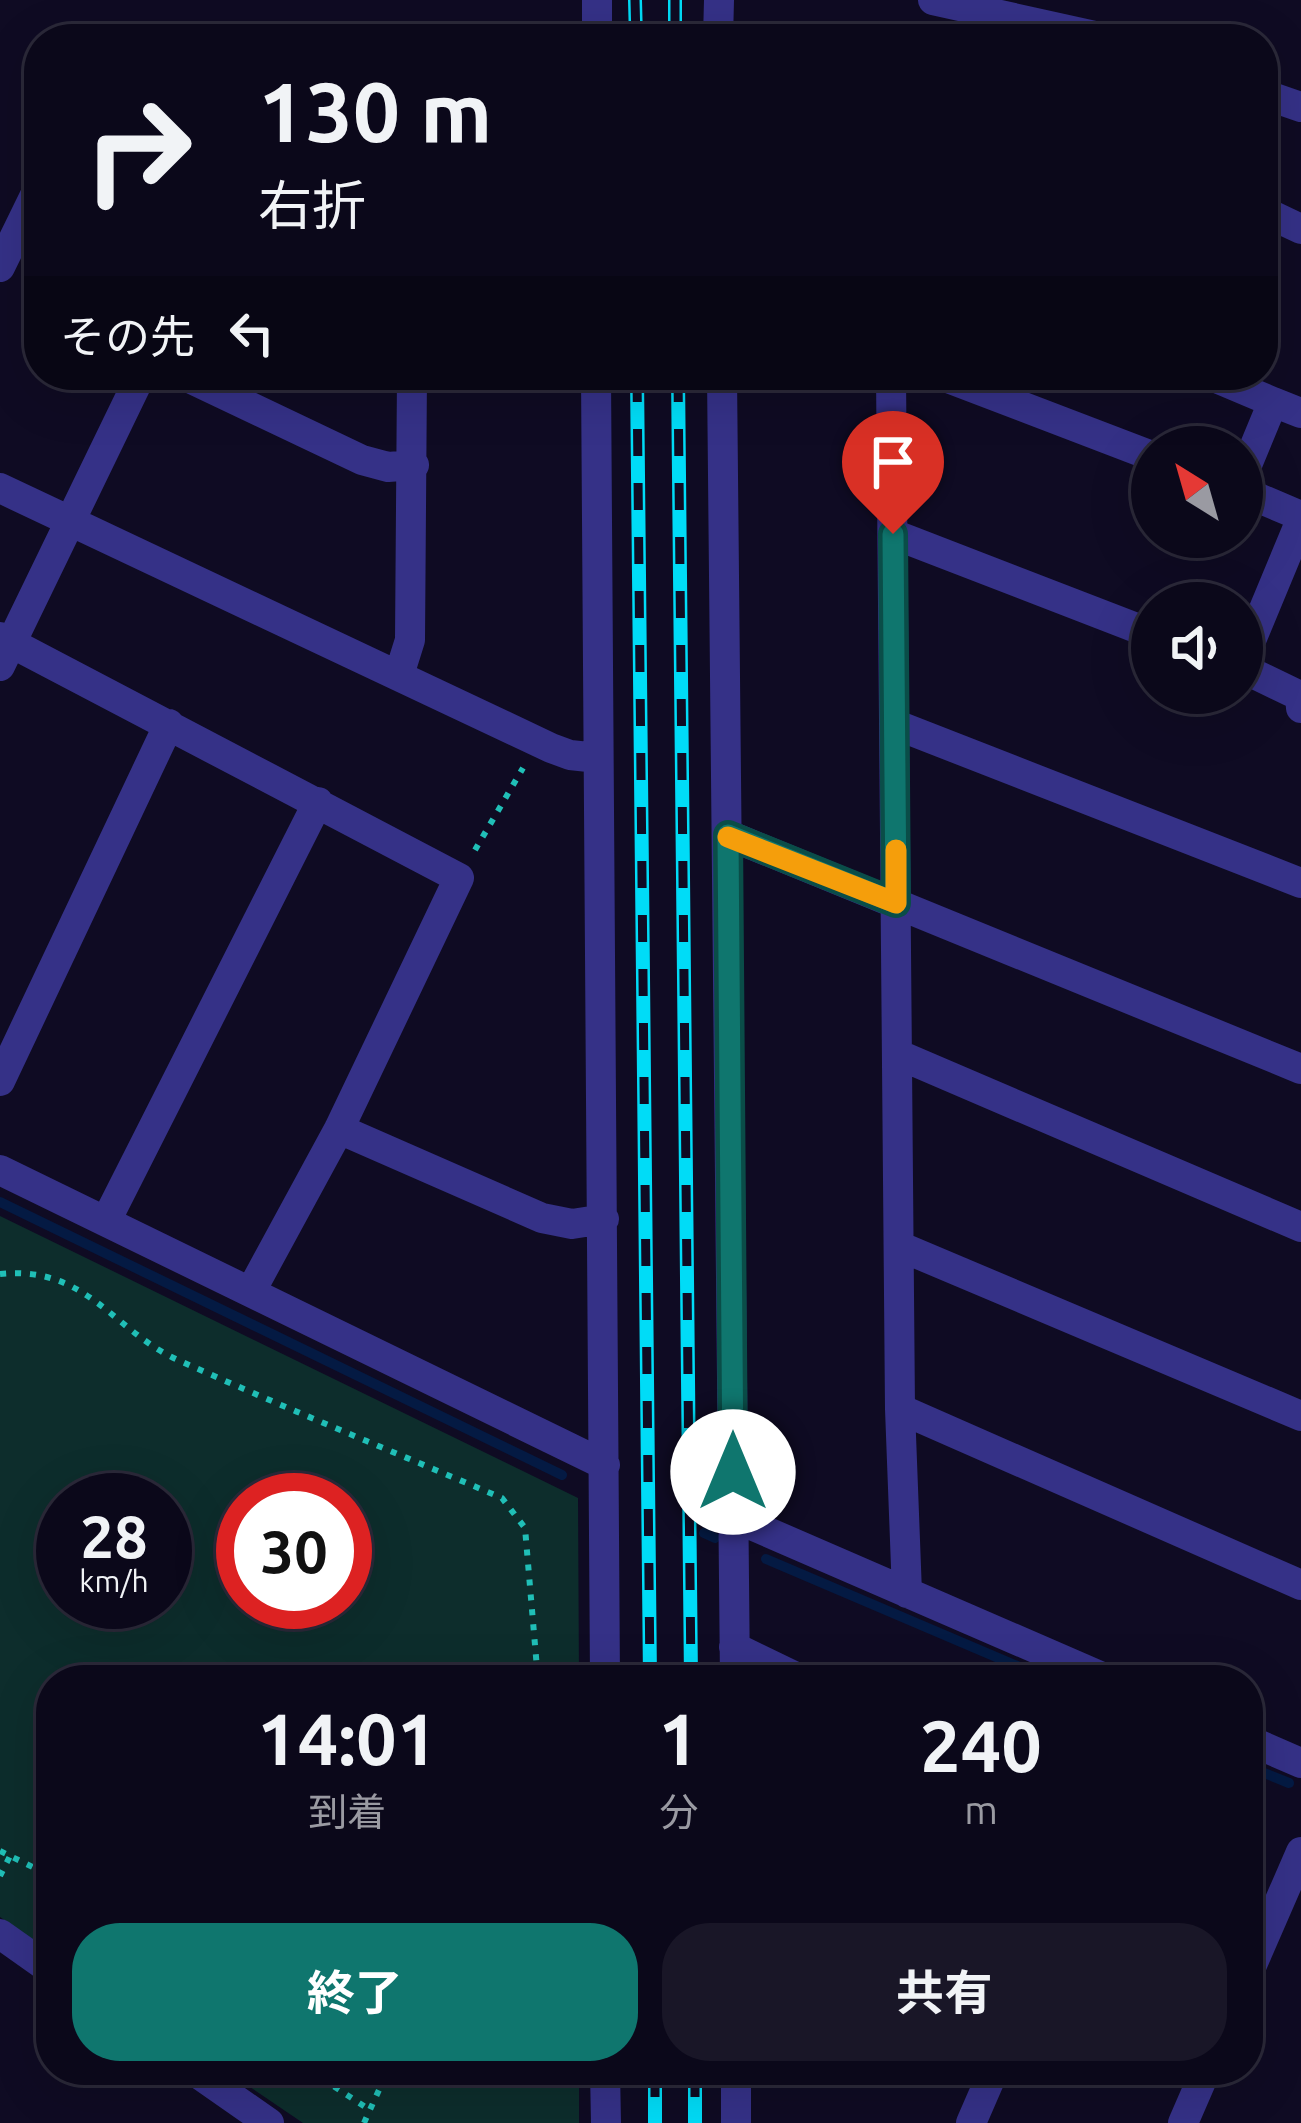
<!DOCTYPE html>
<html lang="ja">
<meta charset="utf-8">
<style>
:root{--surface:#0b081a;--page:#191627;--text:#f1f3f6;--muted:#9a9aa2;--line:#2b2939;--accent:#0f766e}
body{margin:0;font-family:Ubuntu,"Noto Sans JP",sans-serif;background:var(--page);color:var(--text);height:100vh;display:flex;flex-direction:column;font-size:45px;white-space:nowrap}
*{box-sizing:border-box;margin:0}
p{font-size:39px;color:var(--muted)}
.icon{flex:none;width:66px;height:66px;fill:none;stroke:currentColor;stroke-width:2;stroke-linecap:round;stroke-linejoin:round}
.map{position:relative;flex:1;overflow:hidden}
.panel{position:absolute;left:36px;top:1665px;width:1227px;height:420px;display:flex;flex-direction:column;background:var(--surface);border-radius:48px;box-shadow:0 12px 48px #0002,0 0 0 3px var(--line)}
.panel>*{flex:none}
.banner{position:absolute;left:24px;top:24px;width:1254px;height:366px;border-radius:48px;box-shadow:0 12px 48px #0002,0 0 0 3px var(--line);background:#0b081a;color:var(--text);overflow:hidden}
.needle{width:78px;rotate:323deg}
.controls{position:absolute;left:1131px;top:426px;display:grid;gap:24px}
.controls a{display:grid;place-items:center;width:132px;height:132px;border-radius:50%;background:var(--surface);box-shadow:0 12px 48px #0002,0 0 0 3px var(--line);font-size:60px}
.speed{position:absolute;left:36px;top:1473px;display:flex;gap:24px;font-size:60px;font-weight:700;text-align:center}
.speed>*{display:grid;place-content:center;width:156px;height:156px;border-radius:50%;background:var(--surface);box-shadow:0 12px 48px #0002,0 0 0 3px var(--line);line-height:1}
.speed small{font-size:30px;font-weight:400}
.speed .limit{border:18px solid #d22;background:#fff;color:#111}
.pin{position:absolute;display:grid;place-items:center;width:102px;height:102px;color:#fff;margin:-123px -51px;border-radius:50% 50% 50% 0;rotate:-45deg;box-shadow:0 0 12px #0007}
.pin .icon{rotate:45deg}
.me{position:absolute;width:132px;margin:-66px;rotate:0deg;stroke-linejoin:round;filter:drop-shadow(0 0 9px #0008)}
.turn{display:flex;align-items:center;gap:42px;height:252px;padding:0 36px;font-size:54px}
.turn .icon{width:156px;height:156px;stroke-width:2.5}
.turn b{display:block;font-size:84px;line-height:102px}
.then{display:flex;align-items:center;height:114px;padding:0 36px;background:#0003;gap:24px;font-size:45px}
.eta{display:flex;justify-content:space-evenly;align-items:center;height:204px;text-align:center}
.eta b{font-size:72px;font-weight:700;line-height:84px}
.action{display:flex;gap:24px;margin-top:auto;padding:24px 36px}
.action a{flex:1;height:138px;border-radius:48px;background:var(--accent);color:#fff;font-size:48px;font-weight:700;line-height:138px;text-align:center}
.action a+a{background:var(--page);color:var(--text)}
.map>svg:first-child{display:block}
.green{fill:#0d2d2c;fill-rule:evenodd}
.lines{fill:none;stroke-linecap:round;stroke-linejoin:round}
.stream{stroke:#041a43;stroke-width:10}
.path{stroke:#20bfb7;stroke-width:6;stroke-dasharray:6 9;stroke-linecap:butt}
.minor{stroke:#353187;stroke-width:30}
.rail-casing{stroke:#00dcf7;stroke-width:14}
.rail{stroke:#0f0b23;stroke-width:9;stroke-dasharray:27;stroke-linecap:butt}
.route-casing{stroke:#0a4d48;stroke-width:30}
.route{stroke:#0f766e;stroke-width:21}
.slow{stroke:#f59e0b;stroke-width:21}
</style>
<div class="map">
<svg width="1301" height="2123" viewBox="0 0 1301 2123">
<rect width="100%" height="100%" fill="#0f0b23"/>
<!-- green -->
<path class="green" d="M0,1216L578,1498L579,1680H51V1952L0,1917ZM63,1500H165V1602H63ZM243,1500H345V1602H243Z
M225,2070H579V2123H303Z"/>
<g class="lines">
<!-- stream -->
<path class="stream" d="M0,1202L562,1475
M704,1533L715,1538
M766,1559L1050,1680
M1252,1768L1289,1783"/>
<!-- path -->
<path class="path" d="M475,850L523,768
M0,1274C87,1265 113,1331 178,1360C285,1408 394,1452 502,1498L525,1528L538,1680
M0,1851L51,1876
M0,1876L10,1856
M309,2070L370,2110
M364,2123L388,2070"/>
<!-- minor -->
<path class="minor" d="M933,0L1108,39
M597,39V0
M718,39L719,0
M1263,94L1301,107
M1263,211L1301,229
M0,267L39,187
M183,375L362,460L388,467L414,465
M596,375L605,1680
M722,375L735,1680
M891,375L900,1409L907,1593
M940,375L1152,456
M1209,375L1273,402
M1242,477L1273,402L1301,413
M0,488L551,748L570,755L598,758
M1242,491L1301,516
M893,534L1152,634
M0,637L459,878L339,1129L251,1291
M1242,662L1301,520
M0,666L141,375
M1242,668L1300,696L1301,708
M399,675L410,640L412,375
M894,724L1301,883
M728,835L1301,1069
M897,1054L1301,1227
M0,1081L169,724
M339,1129L542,1218L572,1224L604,1219
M0,1170L605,1465
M106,1221L318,802
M899,1246L1301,1416
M900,1409L1301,1585
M733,1517L1109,1680
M734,1647L802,1680
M1248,1740L1301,1763
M0,1934L51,1970
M1248,1974L1301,1852
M193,2070L269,2123
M605,2070L606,2123
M736,2123V2070
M971,2123L994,2070
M1183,2123L1206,2070"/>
<defs>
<path id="rail" d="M635,0L636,39
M675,0V39
M637,375L650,1680
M678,375L691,1680
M655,2070V2123
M695,2070V2123"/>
</defs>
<!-- rail casing -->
<use href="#rail" class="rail-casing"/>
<!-- rail -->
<use href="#rail" class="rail"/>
</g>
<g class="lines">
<defs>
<path id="route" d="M733,1472L728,835L896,903L893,534"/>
</defs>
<!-- route casing -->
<use href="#route" class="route-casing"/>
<!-- route -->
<use href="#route" class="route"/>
<!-- slow -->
<path class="slow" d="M728,837L896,903V850"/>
</g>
</svg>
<div class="controls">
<a><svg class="needle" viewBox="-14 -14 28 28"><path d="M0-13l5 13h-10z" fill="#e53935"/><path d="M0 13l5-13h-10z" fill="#9a9aa2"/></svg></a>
<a><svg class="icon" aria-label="sound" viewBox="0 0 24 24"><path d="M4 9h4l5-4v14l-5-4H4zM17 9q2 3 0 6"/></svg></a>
</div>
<div class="speed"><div>28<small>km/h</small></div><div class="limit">30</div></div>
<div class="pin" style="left:893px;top:534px;background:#d93025"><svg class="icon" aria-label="arrive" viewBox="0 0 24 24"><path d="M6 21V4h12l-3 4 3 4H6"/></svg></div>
<svg class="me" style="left:733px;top:1472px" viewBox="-20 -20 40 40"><circle r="19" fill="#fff"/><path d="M0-13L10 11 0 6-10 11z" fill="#0f766e"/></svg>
<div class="banner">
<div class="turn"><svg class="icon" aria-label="right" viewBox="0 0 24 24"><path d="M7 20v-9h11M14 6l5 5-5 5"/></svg><div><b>130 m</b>右折</div></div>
<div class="then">その先<svg class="icon" aria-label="left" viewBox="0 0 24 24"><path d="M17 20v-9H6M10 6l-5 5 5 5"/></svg></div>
</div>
<section class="panel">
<div class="eta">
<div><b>14:01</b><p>到着</p></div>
<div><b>1</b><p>分</p></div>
<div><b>240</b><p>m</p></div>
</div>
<div class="action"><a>終了</a><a>共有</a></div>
</section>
</div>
